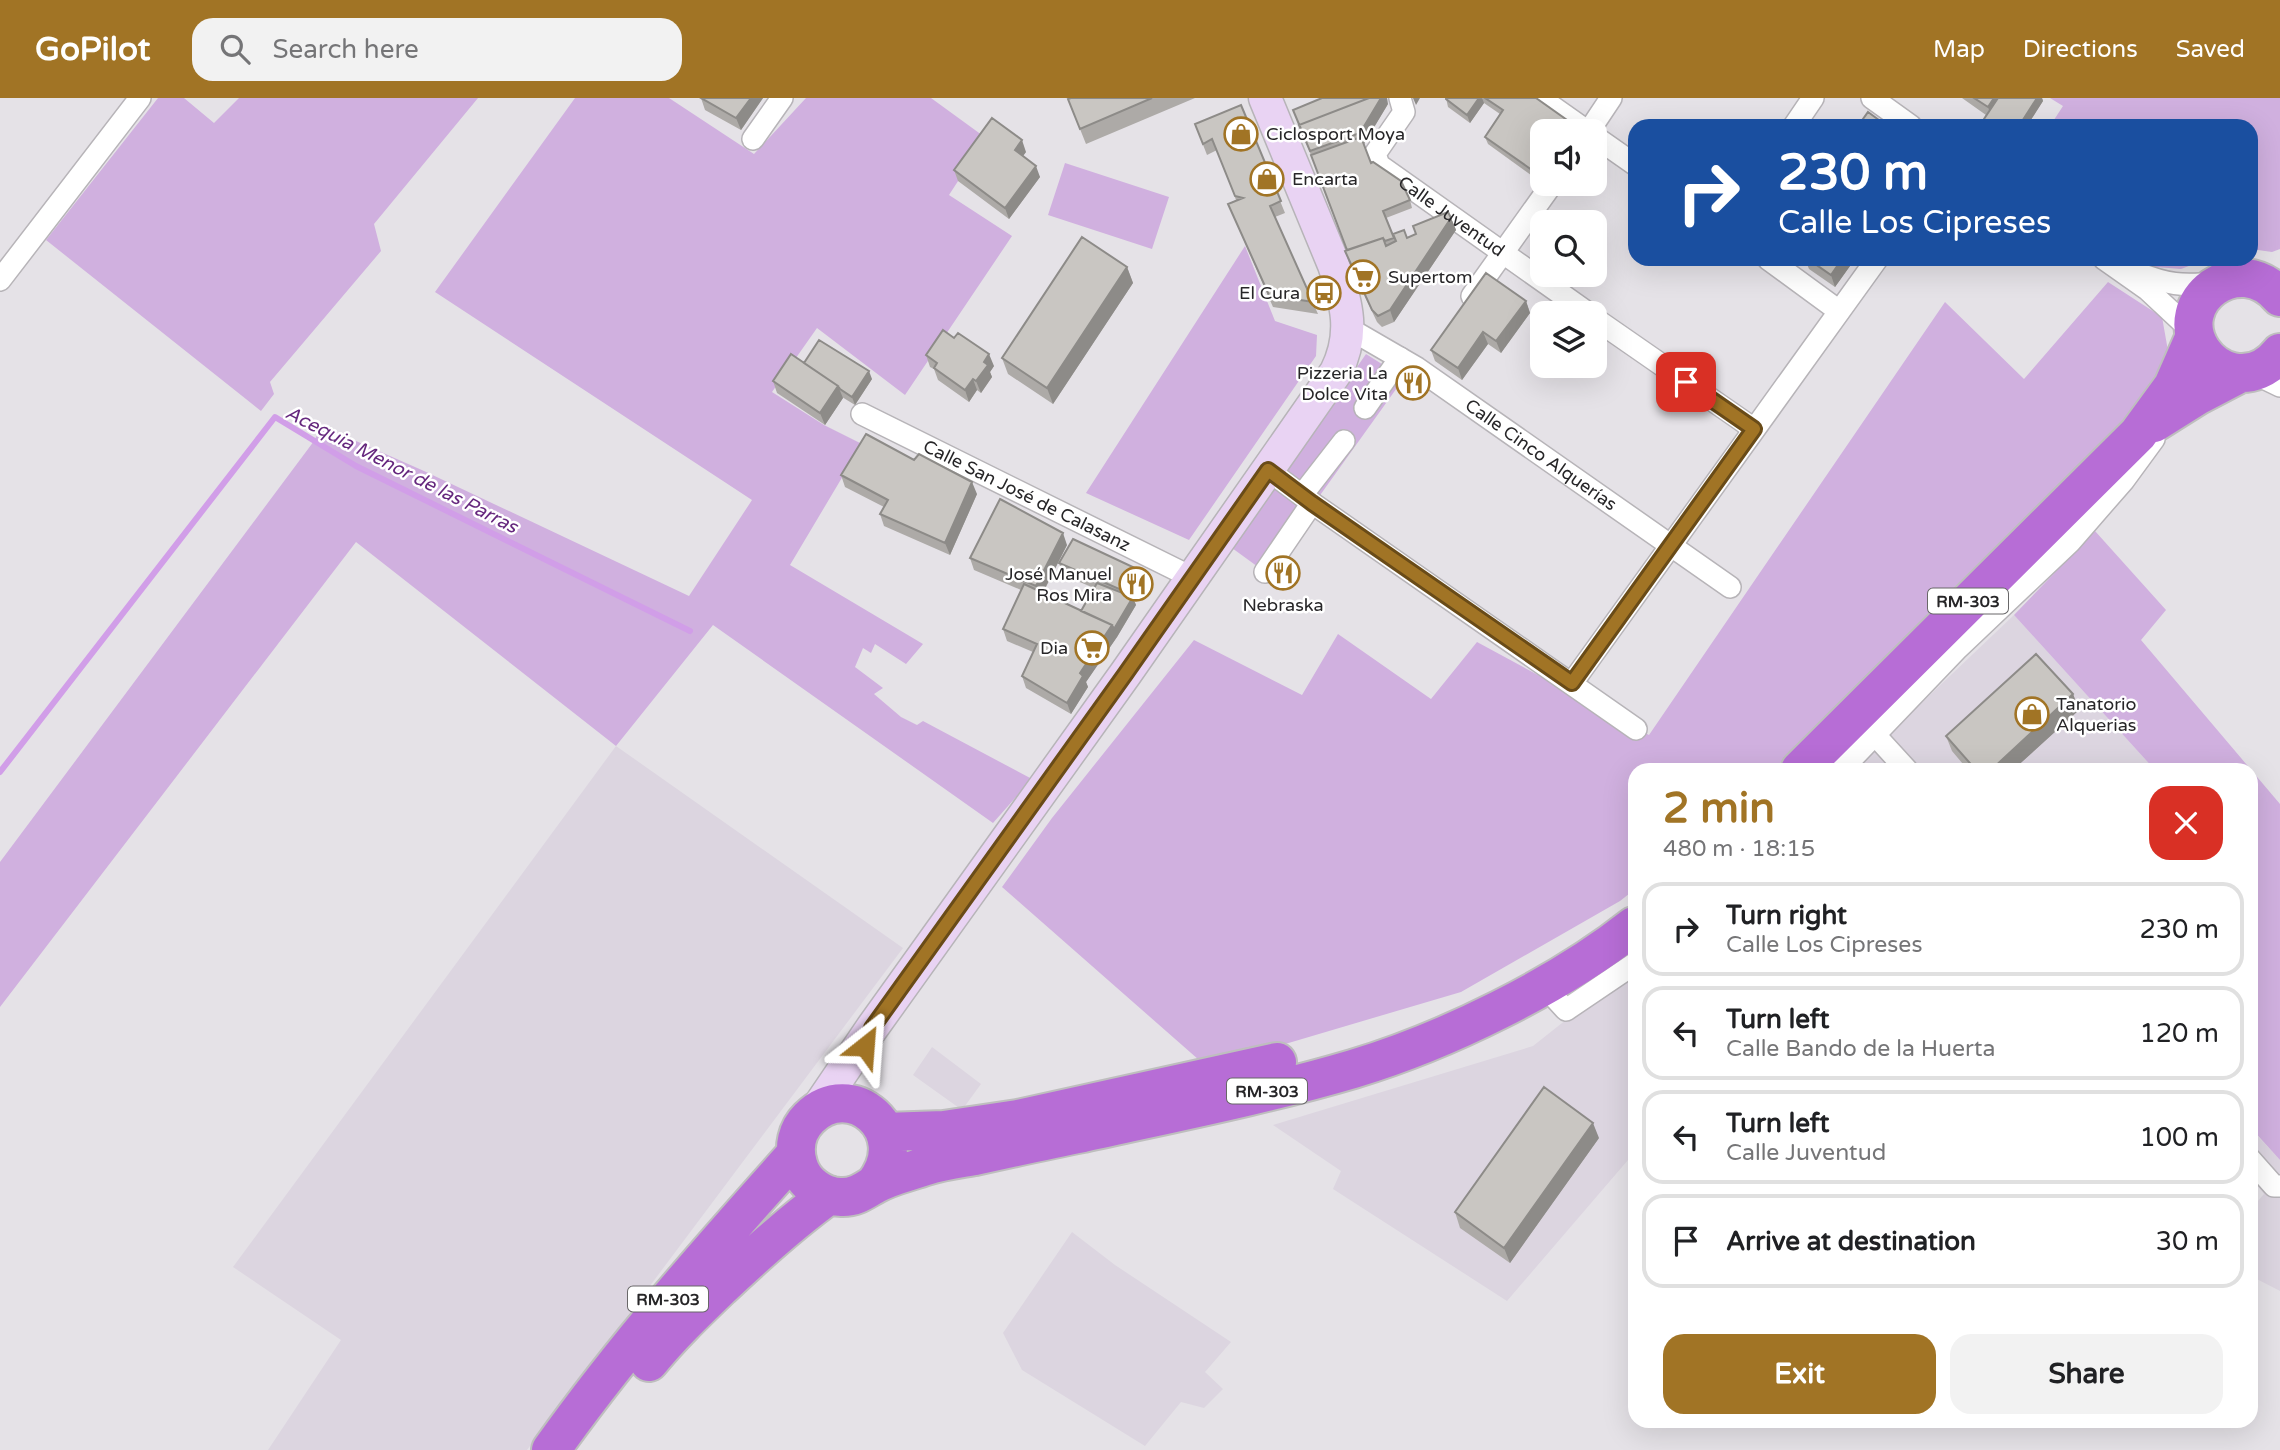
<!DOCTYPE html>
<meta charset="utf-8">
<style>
:root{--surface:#fff;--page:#f2f2f2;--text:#202124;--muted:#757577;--line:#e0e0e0;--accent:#a17425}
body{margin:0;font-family:"Varela Round",sans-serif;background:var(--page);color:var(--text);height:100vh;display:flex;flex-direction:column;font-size:26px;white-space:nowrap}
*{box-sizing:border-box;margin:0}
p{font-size:23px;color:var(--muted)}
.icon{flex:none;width:38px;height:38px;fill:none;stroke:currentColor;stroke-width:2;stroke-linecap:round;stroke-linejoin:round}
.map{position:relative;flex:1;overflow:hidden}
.drawer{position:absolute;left:1628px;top:665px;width:630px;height:665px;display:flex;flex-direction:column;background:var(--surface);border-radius:21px;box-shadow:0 7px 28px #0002}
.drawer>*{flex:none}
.banner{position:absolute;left:1628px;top:21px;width:630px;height:147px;border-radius:21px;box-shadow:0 7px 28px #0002;background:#1a4fa0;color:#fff;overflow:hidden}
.fabs{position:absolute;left:1530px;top:21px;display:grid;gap:14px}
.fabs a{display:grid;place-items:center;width:77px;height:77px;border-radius:14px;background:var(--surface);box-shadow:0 7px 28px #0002;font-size:35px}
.pin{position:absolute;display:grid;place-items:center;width:60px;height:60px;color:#fff;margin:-30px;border-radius:14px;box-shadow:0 4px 10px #0006}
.me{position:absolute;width:77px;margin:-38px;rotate:28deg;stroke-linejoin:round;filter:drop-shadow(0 0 5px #0008)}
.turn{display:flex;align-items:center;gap:24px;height:147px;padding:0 35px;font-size:32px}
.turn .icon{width:91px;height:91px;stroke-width:2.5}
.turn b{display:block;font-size:49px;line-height:60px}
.round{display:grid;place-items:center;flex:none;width:74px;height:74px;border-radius:21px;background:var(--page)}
.head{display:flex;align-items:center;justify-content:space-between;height:119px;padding:0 35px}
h1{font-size:42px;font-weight:800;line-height:52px;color:var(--accent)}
.cta{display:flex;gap:14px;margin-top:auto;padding:14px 35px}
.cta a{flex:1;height:80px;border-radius:21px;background:var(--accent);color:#fff;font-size:28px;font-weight:800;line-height:80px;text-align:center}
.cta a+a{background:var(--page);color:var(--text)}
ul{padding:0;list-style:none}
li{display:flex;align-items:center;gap:21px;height:94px;margin:0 14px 10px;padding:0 21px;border:4px solid var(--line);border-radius:21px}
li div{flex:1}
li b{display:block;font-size:26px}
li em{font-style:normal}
header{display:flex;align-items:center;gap:42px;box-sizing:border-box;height:98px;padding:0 35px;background:var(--accent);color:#fff}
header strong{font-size:33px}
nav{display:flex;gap:38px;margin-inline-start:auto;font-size:24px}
.search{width:490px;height:63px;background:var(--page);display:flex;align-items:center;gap:18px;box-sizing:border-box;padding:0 24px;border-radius:21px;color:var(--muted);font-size:26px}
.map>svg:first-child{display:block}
.built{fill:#dcd5e0}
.green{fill:#d0b0df}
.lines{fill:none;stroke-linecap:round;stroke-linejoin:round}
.stream{stroke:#d19ee8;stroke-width:6}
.street-casing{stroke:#b7b4b8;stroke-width:24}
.secondary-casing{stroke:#b7b4b8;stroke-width:35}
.highway-casing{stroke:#bebebe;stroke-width:42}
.street{stroke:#fff;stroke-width:21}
.secondary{stroke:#e9d3f3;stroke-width:32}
.highway{stroke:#b76dd6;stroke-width:38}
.wall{fill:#adaaa7}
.shaded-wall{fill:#8d8b88}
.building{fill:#c9c6c2;stroke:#8d8b88;stroke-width:2}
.route-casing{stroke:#694b18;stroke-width:18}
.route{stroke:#a17425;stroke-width:12}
.labels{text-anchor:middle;stroke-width:5;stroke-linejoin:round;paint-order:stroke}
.shield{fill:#fff;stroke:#686768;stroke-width:2}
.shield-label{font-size:16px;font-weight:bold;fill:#272628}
.poi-label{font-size:18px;fill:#272628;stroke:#fff;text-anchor:start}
.street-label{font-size:18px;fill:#272628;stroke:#fff}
.water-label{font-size:19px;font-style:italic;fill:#66287e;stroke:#fff}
</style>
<header>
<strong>GoPilot</strong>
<div class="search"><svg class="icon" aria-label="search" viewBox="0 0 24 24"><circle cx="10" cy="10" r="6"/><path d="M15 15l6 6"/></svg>Search here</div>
<nav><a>Map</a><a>Directions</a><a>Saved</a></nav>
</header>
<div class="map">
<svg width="2280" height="1352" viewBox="0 0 2280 1352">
<rect width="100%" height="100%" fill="#e5e2e7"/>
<!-- built -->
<path class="built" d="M2014,517L2155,672H1851Z
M616,648L903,850L527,1352H268L341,1242L233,1169Z
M1634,868V1055L1507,1203L1333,1091L1341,1073L1273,1027L1533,948Z
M932,949L981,986L962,1012L913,977Z
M2250,1030L2280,1062V1193L2251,1178V1111L2264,1096L2251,1080Z
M1072,1134L1115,1167L1231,1244L1205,1274L1223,1291L1204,1310L1181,1304L1145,1348L1022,1272L1003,1235Z"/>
<!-- green -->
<path class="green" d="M158,0H184L214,25L239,0H478L374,126L381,153L270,284L274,296L261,313L46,142Z
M575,0H669L754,56L806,0H931L986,40L949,97L1012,138L905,297L817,230L772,294L824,327L862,346L790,467L923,546L906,566L875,546L871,555L863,550L855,569L883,590L874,596L901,619L917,627L923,623L1032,681L993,725L713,527L616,648L356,444L0,909V764L314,343L322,328L424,373L689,498L752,402L435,194Z
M2050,0H2280V151L2272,154L2251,151L2250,28H2050L2063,8Z
M1065,65L1169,99L1152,151L1048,117Z
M1245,148L1275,223L1317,237L1316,258L1189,442L1086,395Z
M2131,161H2207L2181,171L2144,168Z
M2108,184L2162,219L2170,264L2149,296L1773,672H1634V792L1620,803L1461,894L1207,969L1002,789L1052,720L1194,542L1302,597L1338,536L1431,601L1477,544L1649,637L1945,204L2024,281Z
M1366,256L1404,280L1265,474L1232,450Z
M2095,433L2166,512L2141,542L2280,706V1062L2251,1030L2250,672H2155L2014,517Z"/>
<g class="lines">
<!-- stream -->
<path class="stream" d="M0,674L275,319L356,368L690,533"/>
<defs>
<g id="street">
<path id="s1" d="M1400,0L1404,14L1375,56L1379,67L1588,215"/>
<path d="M1540,0L1587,33"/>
<path d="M1872,0L1911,28"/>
<path d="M1794,28L1813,0"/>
<path d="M1589,33L1611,0"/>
<path d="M1594,38L1634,66"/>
<path d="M753,41L782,0"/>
<path d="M1768,161L1839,213"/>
<path d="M2104,161L2148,192L2194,235"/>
<path d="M2135,174C2169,187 2180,188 2216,185"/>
<path d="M0,182L140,0"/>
<path d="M1472,198L1552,86"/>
<path d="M1594,220L1754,331"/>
<path id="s2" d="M1348,230L1417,270L1730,489"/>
<path d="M2251,274L2280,288"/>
<path d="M1365,310L1400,260"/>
<path id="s3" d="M862,316L1193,480"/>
<path d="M1268,372L1312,405L1636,631"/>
<path d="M1302,397L1344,343"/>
<path d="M1265,474L1312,405"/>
<path d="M1572,585L1877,161"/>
<path d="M1875,637L1907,672"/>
<path d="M1841,672L1958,550L2070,444L2124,382L2154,341"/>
<path d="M1544,888L1566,912L1634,866"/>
<path d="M2250,1061L2274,1088H2280"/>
</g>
<path id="secondary" d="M815,1014L872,930L1126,575L1336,274C1355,236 1347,206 1334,167L1265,0"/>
<path id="highway" d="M2280,199C2239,151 2169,203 2202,253C2209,263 2219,271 2232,274C2251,278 2268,270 2280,255
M2154,325L2197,298L2241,275
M1800,672L2138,336L2173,288L2195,238
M885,1034L944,1032L1018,1021L1277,964
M874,1087C917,1033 850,978 809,1020C797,1032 793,1049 798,1066C803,1085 823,1100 843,1099C856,1099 863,1093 874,1087C889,1078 909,1074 926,1068C942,1063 958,1061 975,1058C1011,1050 1047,1042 1083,1035C1173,1015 1265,997 1353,971C1446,943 1558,888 1634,828
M649,1264C671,1237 695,1214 721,1189C755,1157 790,1125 829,1097
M551,1352C625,1248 710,1152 795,1057"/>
</defs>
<!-- street casing -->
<use href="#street" class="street-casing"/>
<!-- secondary casing -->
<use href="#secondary" class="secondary-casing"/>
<!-- highway casing -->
<use href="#highway" class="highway-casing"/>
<!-- street -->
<use href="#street" class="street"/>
<!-- secondary -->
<use href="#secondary" class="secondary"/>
<!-- highway -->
<use href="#highway" class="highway"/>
</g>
<!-- wall -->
<path class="wall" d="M701,0H763L741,32L705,12Z
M1071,0H1195L1086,46L1068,1Z
M1446,0H1536L1570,30L1535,80L1488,46L1485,39L1500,16L1484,5L1470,25L1448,9Z
M1962,0H2042L2043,3L2027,28H1986L1984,21L1986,17Z
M1388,6L1364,46L1371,65L1410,102L1412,110L1386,120L1394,139L1407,140L1451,120L1456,132L1394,224L1382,229L1377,224L1349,165L1345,153L1347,152L1304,39Z
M1241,7L1285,115L1275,119L1318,216L1273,209L1228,106L1236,102L1217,52L1207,57L1195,26Z
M1026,54L1023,58L1040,79L1009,121L958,83L954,72Z
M1805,161H1855L1835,189L1809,171Z
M1127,169L1133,185L1053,306L1008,276L1002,260Z
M1526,203L1530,215L1501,255L1488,246L1462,282L1435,263L1431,252Z
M926,257L994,268L990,274L992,279L981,295L977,292L969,304L938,282L934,271L930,269Z
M804,265L872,281L855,307L842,299L843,300L825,327L777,295L773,283Z
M841,377L977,396L950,457L884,428L880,416L884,409L845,389Z
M1067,447L1043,495L1081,513L1094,490L1063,477L1059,465L1142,482L1133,500L1136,507L1117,539L1086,584L1088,589L1071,616L1026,590L1022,578L1033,554L1007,543L1003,531L1021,492L974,472L970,460Z
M2073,596L2079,612L2013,672H1968L1952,653L1946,638Z
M1599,1040L1510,1165L1460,1130L1455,1114Z"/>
<!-- shaded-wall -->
<path class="shaded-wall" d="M751,0H763L741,32L736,20Z
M1381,0H1387L1388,6L1364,46L1360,35Z
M1413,0H1420L1416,7Z
M1479,0H1482L1484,5L1470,25L1467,17Z
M1994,0H2006L1992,21L1988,9Z
M2037,0H2042L2043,3L2027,28H2019Z
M1567,22L1570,30L1568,33H1559Z
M1022,42L1026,54L1019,63L1015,52Z
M1542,58V70L1535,80L1532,72Z
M1036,68L1040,79L1009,121L1005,110Z
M1451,120L1456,132L1394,224L1390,212Z
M1842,161H1855L1835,189L1831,177Z
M1127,169L1133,185L1053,306L1047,290Z
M1526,203L1530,215L1501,255L1496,243Z
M1483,234L1488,246L1462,282L1458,270Z
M989,256L994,268L990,274L992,279L981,295L976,283L984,264Z
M869,273L872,281L855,307L852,299Z
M973,281L977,292L969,304L965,292Z
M838,288L843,300L825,327L820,315Z
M972,384L977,396L950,457L945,445Z
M1063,435L1067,447L1040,500L1036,488Z
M1137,471L1142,482L1133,500L1136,507L1117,539L1086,584L1088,589L1071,616L1067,605L1080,575L1112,527L1130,504L1126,494Z
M2073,596L2079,612L2013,672H1991Z
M1593,1025L1599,1040L1510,1165L1504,1150Z"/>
<!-- building -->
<path class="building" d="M701,0H751L736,20Z
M1071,0H1152L1080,31L1068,1Z
M1322,0H1369L1299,27L1301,31L1293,12Z
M1369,0H1381L1360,35L1310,53L1299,27Z
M1446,0H1479L1467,17L1446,1Z
M1485,0H1536L1567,22L1559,33H1542V58L1532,72L1485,39L1503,12Z
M1974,0H1994L1988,9Z
M1998,0H2037L2019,28H1994L1984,21Z
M1241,7L1281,103L1270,108L1313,204L1269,197L1228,106L1243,100L1235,98L1212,41L1203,46L1195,26Z
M1868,14L1887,28H1858Z
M992,20L1022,42L1015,52L1036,68L1005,110L954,72Z
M1361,39L1371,65L1373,64L1401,83L1410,102L1383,113L1394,140L1385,143L1383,140L1347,152L1311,57Z
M1448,114L1451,120L1390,212L1378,218L1372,212L1345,153L1383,140L1386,148L1396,143L1393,136L1404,132L1407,140L1416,136L1413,128Z
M1082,139L1127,169L1047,290L1002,260Z
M1808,161H1842L1831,177Z
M1486,175L1526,203L1496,243L1483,234L1458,270L1431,252Z
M943,232L954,240L958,235L989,256L984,264L988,267L976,283L973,281L965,292L934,270L937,265L926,257Z
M819,242L869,273L852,299L840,291L838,288L804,265Z
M791,256L838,288L820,315L773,283Z
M866,336L914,362L919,356L972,384L945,445L880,416L888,402L841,377Z
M1000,401L1063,435L1036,488L970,460Z
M1073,441L1137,471L1126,494L1059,465Z
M1097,485L1133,499L1114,531L1112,527L1081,513Z
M1024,486L1112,527L1080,575L1083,578L1067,605L1022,578L1037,546L1003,531Z
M2036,556L2073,596L1991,672H1976L1946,638Z
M1544,989L1593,1025L1504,1150L1455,1114Z"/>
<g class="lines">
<defs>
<path id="route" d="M865,948L872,930L1126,575L1268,372L1312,405L1572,585L1754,331L1686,284"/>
</defs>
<!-- route casing -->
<use href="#route" class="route-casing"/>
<!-- route -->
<use href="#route" class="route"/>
</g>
<!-- icons -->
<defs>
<symbol id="shop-ring" viewBox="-11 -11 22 22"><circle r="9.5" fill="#fff" stroke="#a17425" stroke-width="1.5"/><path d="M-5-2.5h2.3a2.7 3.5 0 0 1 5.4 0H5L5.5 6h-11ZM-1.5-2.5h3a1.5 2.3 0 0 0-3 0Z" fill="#a17425"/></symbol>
<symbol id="supermarket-ring" viewBox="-11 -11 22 22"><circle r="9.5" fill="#fff" stroke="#a17425" stroke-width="1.5"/><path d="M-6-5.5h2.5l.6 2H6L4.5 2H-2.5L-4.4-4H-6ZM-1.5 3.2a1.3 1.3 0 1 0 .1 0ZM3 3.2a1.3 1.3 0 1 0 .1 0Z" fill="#a17425"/></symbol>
<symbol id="bus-ring" viewBox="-11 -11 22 22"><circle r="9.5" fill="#fff" stroke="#a17425" stroke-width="1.5"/><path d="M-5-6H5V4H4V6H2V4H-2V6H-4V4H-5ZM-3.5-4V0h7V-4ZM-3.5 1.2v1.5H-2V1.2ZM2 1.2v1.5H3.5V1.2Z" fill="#a17425"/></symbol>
<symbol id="restaurant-ring" viewBox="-11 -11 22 22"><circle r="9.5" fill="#fff" stroke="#a17425" stroke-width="1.5"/><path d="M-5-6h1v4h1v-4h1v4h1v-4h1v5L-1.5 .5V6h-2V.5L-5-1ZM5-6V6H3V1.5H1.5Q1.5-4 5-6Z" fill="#a17425"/></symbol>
</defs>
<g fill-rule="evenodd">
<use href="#shop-ring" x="1222" y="17" width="38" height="38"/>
<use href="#shop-ring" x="1248" y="62" width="38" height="38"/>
<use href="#supermarket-ring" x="1344" y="160" width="38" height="38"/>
<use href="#bus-ring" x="1305" y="176" width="38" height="38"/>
<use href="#restaurant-ring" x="1394" y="266" width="38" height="38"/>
<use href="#restaurant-ring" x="1264" y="456" width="38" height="38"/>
<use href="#restaurant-ring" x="1117" y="467" width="38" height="38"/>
<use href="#supermarket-ring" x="1073" y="531" width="38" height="38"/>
<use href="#shop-ring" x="2013" y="597" width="38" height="38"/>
</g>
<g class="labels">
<!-- shield labels -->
<g class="shield">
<rect x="1928" y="490.5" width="80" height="25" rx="5"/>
<rect x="1227" y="980.5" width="80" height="25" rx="5"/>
<rect x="628" y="1188.5" width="80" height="25" rx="5"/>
</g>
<g class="shield-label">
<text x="1968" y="509">RM-303</text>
<text x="1267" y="999">RM-303</text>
<text x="668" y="1207">RM-303</text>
</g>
<!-- poi labels -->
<g class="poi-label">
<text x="1266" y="42">Ciclosport Moya</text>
<text x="1292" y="87">Encarta</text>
<text x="1388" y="185">Supertom</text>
<text x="1300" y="201" text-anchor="end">El Cura</text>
<text x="1388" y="281" text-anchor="end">Pizzeria La<tspan x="1388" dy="21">Dolce Vita</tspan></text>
<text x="1112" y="482" text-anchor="end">José Manuel<tspan x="1112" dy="21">Ros Mira</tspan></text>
<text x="1283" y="513" text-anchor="middle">Nebraska</text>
<text x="1068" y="556" text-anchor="end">Dia</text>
<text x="2056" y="612">Tanatorio<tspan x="2056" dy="21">Alquerias</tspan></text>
</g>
<!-- street labels -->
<g class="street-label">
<text dy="6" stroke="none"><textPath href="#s1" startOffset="166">Calle Juventud</textPath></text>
<text dy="6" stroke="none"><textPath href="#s2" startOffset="231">Calle Cinco Alquerías</textPath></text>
<text dy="6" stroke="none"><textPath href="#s3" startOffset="184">Calle San José de Calasanz</textPath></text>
</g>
<!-- water labels -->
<g class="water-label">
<text transform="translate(402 371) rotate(27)" y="7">Acequia Menor de las Parras</text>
</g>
</g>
</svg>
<div class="fabs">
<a><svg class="icon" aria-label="sound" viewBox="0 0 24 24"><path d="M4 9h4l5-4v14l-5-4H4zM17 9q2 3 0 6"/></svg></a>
<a><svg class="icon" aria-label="search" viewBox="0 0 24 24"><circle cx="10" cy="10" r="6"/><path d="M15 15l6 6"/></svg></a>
<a><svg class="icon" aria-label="layers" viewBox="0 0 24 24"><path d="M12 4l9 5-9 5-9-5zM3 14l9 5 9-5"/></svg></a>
</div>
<div class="pin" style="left:1686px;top:284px;background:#d93025"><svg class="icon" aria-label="arrive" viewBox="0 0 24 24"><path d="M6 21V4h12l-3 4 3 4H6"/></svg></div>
<svg class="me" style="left:865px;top:948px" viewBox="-20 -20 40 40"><path d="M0-17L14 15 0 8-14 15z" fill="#a17425" stroke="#fff" stroke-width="4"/></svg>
<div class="banner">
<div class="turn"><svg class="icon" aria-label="right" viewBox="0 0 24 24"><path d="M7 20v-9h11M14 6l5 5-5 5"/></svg><div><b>230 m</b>Calle Los Cipreses</div></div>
</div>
<section class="drawer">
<div class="head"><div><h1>2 min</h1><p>480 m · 18:15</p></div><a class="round" style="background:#d93025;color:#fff"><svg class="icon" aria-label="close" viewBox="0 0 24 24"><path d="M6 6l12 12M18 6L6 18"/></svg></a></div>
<ul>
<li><svg class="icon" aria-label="right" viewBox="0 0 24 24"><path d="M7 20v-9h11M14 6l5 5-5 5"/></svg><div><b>Turn right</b><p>Calle Los Cipreses</p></div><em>230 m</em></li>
<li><svg class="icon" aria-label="left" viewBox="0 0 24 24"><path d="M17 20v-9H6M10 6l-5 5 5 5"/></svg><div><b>Turn left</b><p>Calle Bando de la Huerta</p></div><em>120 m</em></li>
<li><svg class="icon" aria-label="left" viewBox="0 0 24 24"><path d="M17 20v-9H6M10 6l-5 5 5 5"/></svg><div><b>Turn left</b><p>Calle Juventud</p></div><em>100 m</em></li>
<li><svg class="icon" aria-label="arrive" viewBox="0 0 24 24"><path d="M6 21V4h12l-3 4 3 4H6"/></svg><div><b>Arrive at destination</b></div><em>30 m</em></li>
</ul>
<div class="cta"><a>Exit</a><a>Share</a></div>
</section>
</div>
